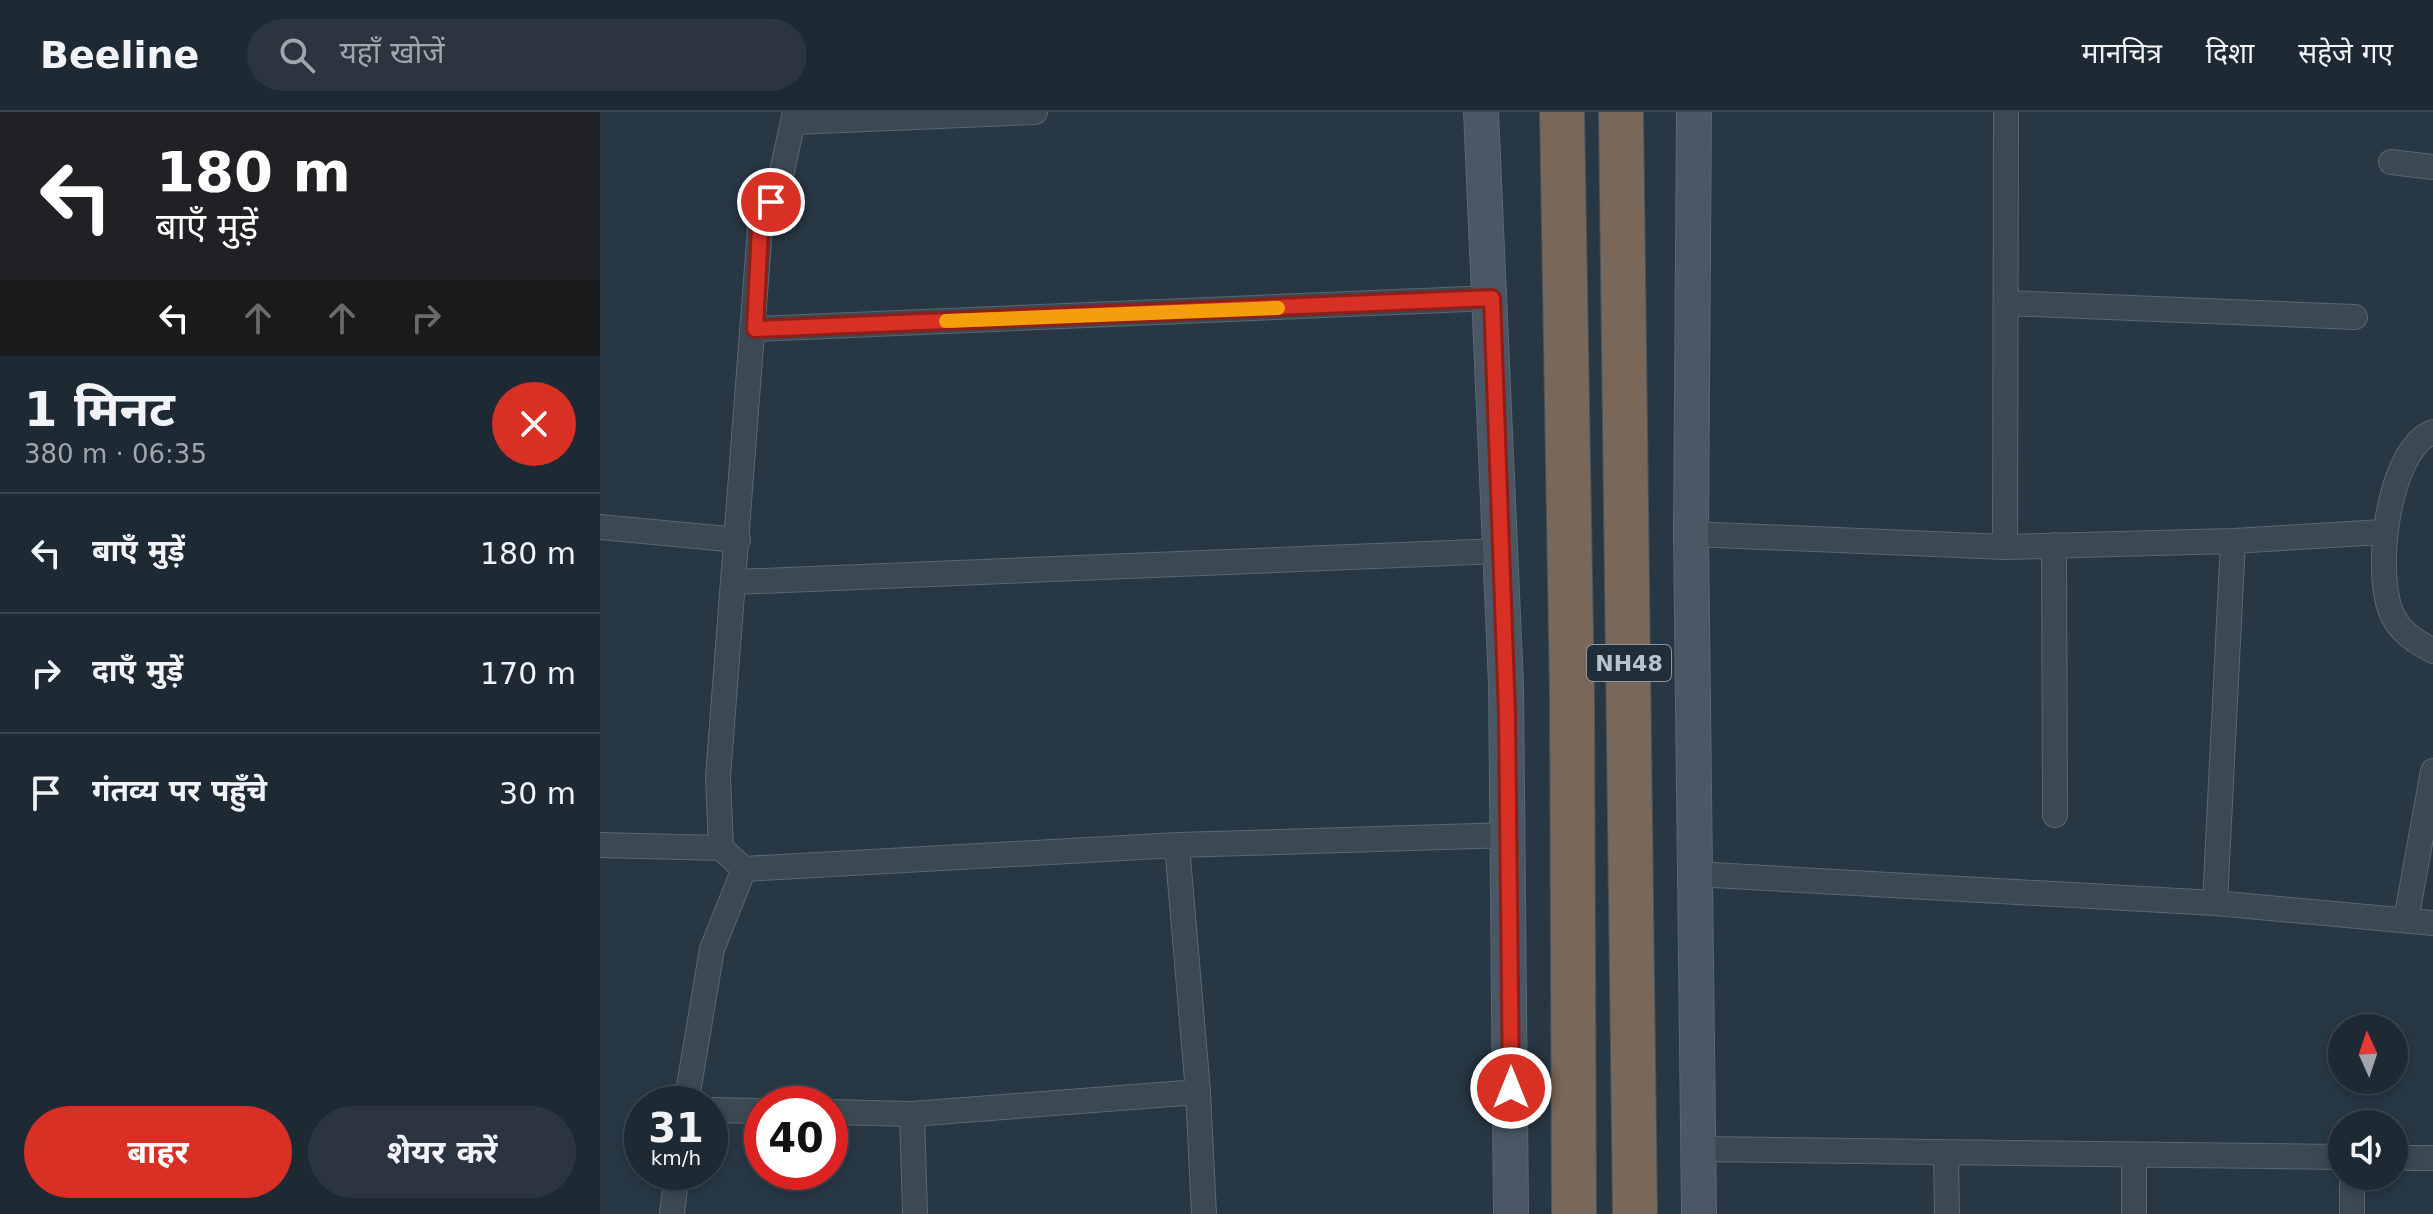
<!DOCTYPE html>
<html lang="hi">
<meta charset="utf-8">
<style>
:root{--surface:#1d2933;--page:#2a353f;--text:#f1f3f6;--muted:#a0a6ac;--line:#3b454e;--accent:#d93025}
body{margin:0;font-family:"DejaVu Sans","Noto Sans Devanagari",sans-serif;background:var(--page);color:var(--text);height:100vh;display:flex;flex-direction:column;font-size:30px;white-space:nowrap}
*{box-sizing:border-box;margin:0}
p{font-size:26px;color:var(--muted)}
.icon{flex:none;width:44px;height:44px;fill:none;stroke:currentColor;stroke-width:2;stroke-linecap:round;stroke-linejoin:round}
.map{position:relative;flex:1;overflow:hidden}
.panel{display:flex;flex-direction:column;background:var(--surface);width:600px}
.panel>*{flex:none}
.hud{background:#202124;color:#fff;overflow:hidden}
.needle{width:52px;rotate:357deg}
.buttons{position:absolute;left:1728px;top:902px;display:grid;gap:16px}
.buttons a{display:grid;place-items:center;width:80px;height:80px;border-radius:50%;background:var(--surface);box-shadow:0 4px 12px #0003,0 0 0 2px var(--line);font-size:40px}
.speed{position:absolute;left:24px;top:974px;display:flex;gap:16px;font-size:40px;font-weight:700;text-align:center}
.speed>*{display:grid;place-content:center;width:104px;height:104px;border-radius:50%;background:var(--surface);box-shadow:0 4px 12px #0003,0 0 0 2px var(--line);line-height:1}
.speed small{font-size:20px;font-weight:400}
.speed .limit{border:12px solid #d22;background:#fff;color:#111}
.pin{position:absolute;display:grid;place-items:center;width:68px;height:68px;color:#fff;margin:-34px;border:4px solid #fff;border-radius:50%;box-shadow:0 2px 8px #0007}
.me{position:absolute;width:88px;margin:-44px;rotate:0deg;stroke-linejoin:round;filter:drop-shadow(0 0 6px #0008)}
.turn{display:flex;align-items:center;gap:28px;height:168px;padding:0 24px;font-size:36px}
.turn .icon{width:104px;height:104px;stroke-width:2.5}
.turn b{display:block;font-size:56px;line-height:68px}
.lanes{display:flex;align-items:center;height:76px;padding:0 24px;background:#0003;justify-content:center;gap:40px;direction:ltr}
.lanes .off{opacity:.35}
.round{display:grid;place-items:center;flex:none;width:84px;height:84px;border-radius:42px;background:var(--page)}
.headline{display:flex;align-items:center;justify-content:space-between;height:136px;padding:0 24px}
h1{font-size:48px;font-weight:700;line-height:60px}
.action{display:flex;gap:16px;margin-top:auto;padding:16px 24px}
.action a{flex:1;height:92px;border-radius:48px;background:var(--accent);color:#fff;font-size:32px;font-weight:700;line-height:92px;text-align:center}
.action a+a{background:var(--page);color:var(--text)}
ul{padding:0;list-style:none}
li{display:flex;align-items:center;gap:24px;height:120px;padding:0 24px;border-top:2px solid var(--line)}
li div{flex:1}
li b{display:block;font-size:30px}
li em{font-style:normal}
header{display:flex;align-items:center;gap:48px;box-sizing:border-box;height:112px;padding:0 40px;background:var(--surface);border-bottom:2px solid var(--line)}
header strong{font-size:38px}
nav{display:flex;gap:44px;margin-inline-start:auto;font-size:28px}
.search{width:560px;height:72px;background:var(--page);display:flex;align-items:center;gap:20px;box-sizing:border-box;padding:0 28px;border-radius:44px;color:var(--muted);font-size:30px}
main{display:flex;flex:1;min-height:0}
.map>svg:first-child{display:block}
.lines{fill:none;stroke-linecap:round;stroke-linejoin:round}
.street-casing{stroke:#5a6671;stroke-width:26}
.secondary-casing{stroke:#5a6671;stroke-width:36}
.highway-casing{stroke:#46535e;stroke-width:46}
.street{stroke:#3c4953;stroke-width:24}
.secondary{stroke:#4a5866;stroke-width:34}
.highway{stroke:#796859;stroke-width:44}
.route-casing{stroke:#8d1f18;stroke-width:20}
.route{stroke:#d93025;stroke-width:14}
.slow{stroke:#f59e0b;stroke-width:14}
.labels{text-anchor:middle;stroke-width:7;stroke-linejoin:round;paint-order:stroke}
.shield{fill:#202e39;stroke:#8b96a1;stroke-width:2}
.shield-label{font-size:22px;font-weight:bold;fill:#b9c3cd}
</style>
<header>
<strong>Beeline</strong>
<div class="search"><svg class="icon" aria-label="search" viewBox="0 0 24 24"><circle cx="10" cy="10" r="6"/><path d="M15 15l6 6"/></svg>यहाँ खोजें</div>
<nav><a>मानचित्र</a><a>दिशा</a><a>सहेजे गए</a></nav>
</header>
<main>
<section class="panel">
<div class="hud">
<div class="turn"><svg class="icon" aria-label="left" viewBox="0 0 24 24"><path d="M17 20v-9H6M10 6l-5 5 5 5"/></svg><div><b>180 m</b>बाएँ मुड़ें</div></div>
<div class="lanes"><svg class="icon" aria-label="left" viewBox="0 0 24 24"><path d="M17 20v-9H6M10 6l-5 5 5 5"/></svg><svg class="icon off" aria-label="ahead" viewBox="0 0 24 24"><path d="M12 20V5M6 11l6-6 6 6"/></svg><svg class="icon off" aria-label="ahead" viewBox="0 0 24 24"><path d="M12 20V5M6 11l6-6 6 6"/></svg><svg class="icon off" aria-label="right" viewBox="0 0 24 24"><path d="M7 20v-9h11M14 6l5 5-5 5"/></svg></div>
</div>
<div class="headline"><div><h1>1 मिनट</h1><p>380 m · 06:35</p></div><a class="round" style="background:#d93025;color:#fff"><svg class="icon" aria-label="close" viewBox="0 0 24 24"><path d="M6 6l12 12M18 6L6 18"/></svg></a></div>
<ul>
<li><svg class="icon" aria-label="left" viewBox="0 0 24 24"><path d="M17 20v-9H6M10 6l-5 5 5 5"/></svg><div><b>बाएँ मुड़ें</b></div><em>180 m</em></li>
<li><svg class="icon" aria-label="right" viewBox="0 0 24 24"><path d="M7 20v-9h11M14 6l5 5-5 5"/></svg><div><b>दाएँ मुड़ें</b></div><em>170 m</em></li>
<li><svg class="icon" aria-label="arrive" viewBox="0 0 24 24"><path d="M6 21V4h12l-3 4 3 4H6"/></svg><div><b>गंतव्य पर पहुँचे</b></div><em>30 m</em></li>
</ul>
<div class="action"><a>बाहर</a><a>शेयर करें</a></div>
</section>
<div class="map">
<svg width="1833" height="1102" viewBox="0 0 1833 1102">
<rect width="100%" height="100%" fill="#273744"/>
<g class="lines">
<defs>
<path id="street" d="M195,10L435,0
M1791,50L1833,55
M1406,191L1755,205
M155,217L892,186
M1833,320C1787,337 1771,469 1795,508C1804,523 1819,531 1833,539
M0,415L138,428
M1091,422L1405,435L1633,429L1783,420
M1454,433L1455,703
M1405,435L1406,0
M135,470L900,439
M0,733L121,736
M577,733L598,980L604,1102
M144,757L577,733L910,723
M1094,762L1615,791L1833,811
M1615,791L1633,429
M1806,808L1833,659
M86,992L112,837L144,757L121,736L118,665L160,116L181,64L195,0
M110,998L162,999
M230,1000L312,1002L598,980
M312,1002L315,1102
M1099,1037L1742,1045
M1346,1041L1347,1102
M1534,1043V1102
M1794,1046H1833
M1752,1064V1102
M72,1102L77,1060"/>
<path id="secondary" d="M881,0L906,572L911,1102
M1094,0L1091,422L1099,1102"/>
<path id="highway" d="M962,0L972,582L974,1102
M1021,0L1035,1102"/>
</defs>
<!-- street casing -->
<use href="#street" class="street-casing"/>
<!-- secondary casing -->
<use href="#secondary" class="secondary-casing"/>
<!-- highway casing -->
<use href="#highway" class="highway-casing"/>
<!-- street -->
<use href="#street" class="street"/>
<!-- secondary -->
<use href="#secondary" class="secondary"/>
<!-- highway -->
<use href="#highway" class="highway"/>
</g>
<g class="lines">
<defs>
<path id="route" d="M171,90L160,116L155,217L892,186L907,602L911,976"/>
</defs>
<!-- route casing -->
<use href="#route" class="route-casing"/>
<!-- route -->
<use href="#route" class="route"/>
<!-- slow -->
<path class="slow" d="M346,209L678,196"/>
</g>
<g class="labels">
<!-- shield labels -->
<rect class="shield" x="987" y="533" width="84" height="36" rx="6"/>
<g class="shield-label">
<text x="1029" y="559">NH48</text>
</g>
</g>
</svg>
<div class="buttons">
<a><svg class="needle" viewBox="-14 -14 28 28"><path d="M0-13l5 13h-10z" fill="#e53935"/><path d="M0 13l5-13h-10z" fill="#a0a6ac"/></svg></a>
<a><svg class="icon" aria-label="sound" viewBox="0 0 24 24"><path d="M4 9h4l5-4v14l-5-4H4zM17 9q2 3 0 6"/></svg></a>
</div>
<div class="speed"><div>31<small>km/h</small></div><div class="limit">40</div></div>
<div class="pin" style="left:171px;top:90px;background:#d93025"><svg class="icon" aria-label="arrive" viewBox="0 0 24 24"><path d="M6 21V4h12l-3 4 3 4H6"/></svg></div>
<svg class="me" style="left:911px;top:976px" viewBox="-20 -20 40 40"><circle r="17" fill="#d93025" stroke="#fff" stroke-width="3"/><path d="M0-11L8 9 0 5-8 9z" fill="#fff"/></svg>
</div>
</main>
